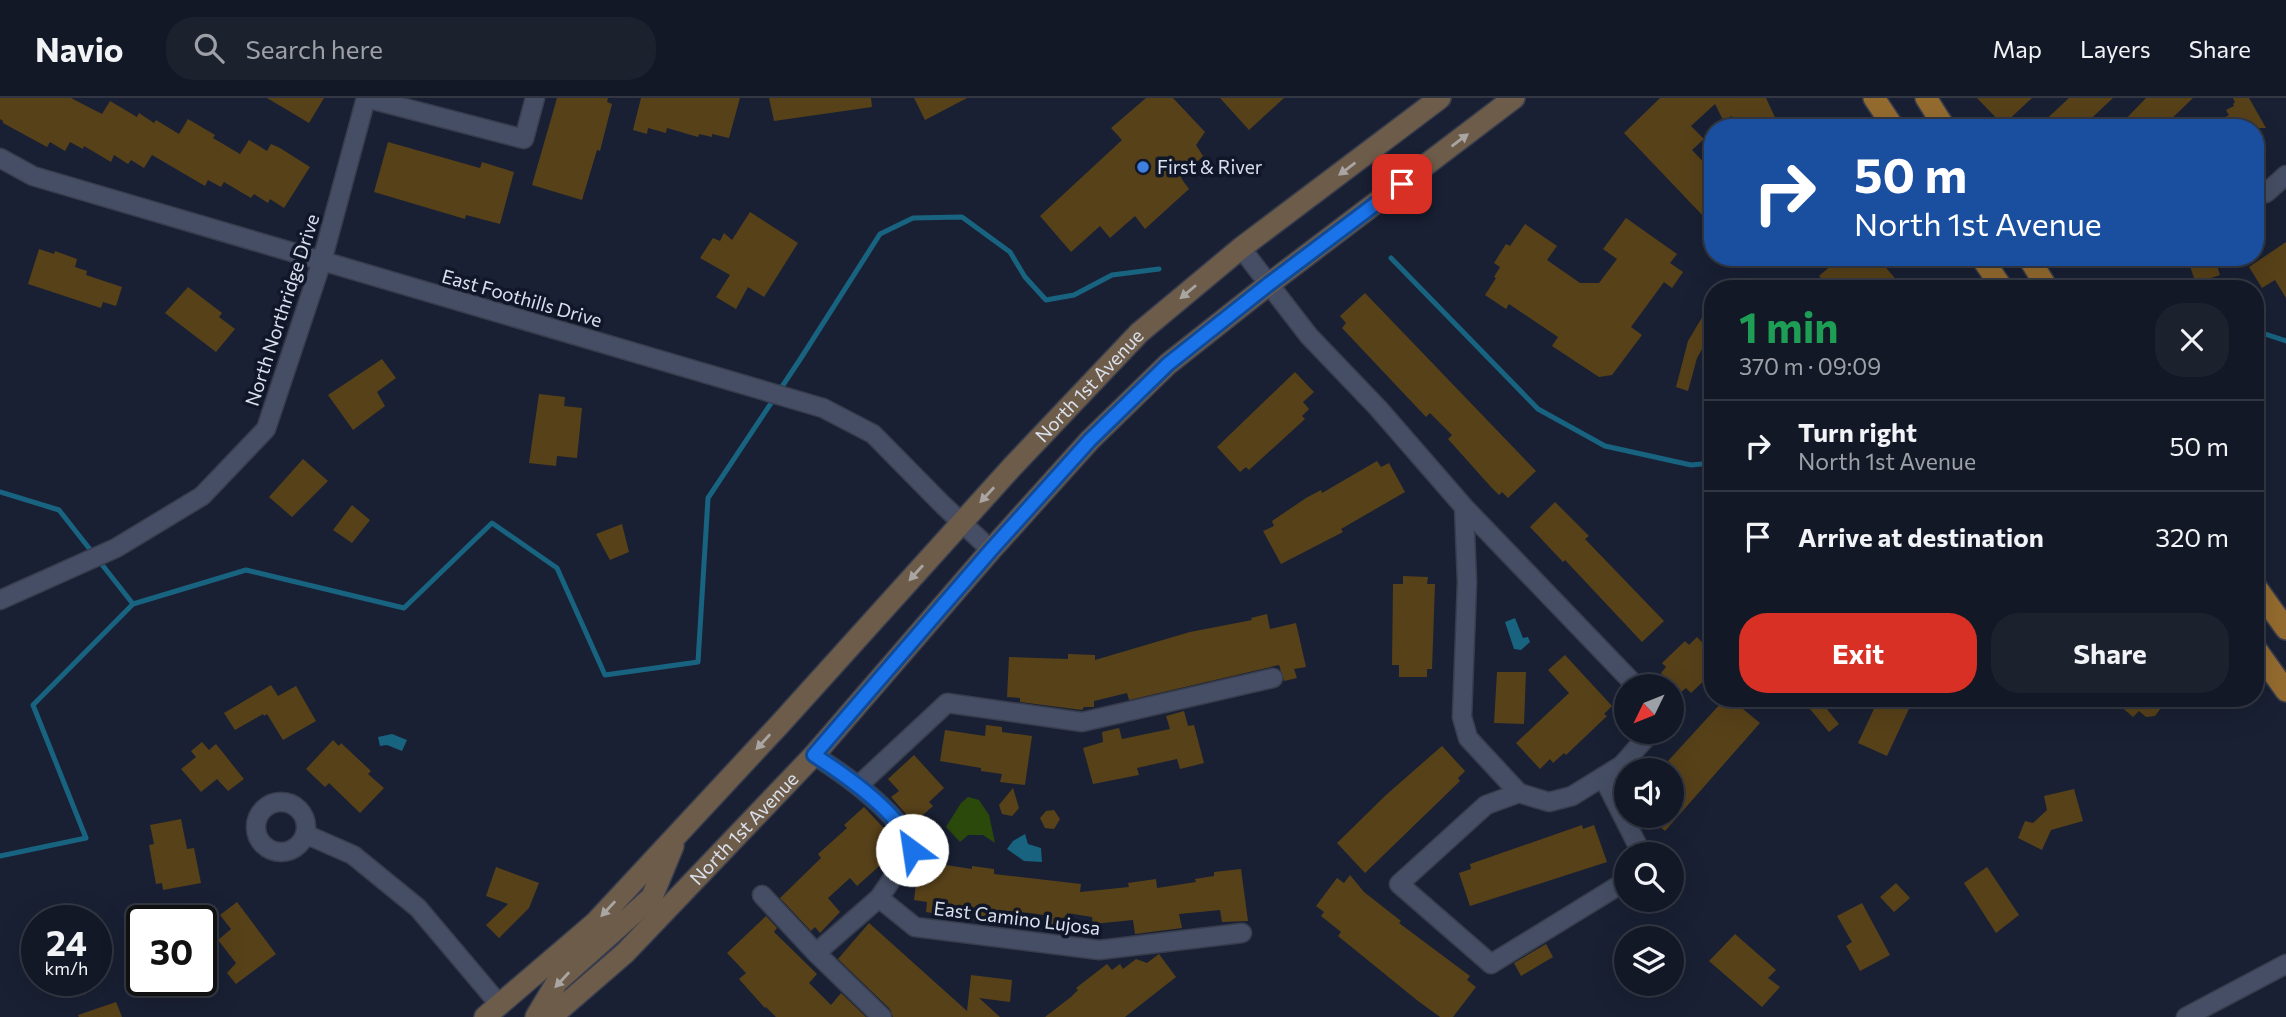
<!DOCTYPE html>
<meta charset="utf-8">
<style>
:root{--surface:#131826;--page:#1c212e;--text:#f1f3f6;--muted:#9da0a7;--line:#323743;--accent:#d93025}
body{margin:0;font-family:Commissioner,sans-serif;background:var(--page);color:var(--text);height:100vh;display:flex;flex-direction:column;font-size:26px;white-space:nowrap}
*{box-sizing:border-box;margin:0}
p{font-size:23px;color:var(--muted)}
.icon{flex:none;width:38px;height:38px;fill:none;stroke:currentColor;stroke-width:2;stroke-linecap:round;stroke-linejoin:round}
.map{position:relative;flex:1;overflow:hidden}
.details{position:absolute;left:1704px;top:182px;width:560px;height:427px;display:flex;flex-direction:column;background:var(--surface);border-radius:28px;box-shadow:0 7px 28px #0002,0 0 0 2px var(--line)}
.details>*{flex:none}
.top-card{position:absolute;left:1704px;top:21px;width:560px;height:147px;border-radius:28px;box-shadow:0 7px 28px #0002,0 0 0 2px var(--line);background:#1a4fa0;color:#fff;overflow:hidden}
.needle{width:46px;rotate:227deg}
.tools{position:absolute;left:1614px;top:576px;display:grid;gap:14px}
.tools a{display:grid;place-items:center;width:70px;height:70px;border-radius:50%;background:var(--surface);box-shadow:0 7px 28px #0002,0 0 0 2px var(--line);font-size:35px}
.speed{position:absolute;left:21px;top:807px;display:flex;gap:14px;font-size:35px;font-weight:700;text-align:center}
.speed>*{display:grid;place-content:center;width:91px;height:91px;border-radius:50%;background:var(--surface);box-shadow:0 7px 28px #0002,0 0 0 2px var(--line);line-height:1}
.speed small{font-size:18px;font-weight:400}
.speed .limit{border:4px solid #111;border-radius:10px;background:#fff;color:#111}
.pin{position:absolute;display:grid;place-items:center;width:60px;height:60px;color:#fff;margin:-30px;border-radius:14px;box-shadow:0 4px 10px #0006}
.me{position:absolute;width:77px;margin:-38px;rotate:329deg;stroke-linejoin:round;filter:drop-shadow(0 0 5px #0008)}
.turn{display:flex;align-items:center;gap:24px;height:147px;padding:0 35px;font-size:32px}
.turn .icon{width:91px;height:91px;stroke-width:2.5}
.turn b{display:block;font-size:49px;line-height:60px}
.round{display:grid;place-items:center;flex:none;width:74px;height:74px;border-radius:28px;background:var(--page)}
.headline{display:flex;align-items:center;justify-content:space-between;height:119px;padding:0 35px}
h1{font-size:42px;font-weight:700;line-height:52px;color:#1e9e55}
.button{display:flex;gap:14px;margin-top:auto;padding:14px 35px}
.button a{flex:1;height:80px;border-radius:28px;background:var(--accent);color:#fff;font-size:28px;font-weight:700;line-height:80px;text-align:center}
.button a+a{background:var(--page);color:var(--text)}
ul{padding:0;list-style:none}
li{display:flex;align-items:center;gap:21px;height:91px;padding:0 35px;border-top:2px solid var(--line)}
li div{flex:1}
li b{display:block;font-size:26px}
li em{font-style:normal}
header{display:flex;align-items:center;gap:42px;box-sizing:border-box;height:98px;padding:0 35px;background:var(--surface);border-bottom:2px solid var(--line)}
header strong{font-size:33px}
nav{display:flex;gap:38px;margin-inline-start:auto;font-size:24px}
.search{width:490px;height:63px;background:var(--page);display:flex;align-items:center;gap:18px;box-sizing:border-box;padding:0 24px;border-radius:28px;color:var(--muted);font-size:26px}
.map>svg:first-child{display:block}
.green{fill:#2b490b}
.water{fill:#186380}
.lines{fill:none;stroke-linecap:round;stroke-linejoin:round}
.stream{stroke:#186380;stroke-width:5}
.building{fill:#574119}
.street-casing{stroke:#383d4d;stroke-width:21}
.secondary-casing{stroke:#383d4d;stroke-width:24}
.primary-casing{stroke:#383d4d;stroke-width:24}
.street{stroke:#454e64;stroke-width:18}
.secondary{stroke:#6d5c49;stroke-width:21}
.primary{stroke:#946b2f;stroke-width:21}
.oneway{fill:#a9a5a3}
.route-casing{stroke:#114b97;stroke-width:18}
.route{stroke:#1a73e8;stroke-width:12}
.shop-dot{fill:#3f7fe0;stroke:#101729;stroke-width:2.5}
.labels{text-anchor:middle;stroke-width:7;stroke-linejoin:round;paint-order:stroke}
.poi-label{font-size:19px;fill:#dae0ed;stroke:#101729;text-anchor:start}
.street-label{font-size:19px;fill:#dae0ed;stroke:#101729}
</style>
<header>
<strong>Navio</strong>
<div class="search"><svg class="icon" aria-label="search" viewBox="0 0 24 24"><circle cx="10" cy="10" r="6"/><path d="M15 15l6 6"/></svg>Search here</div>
<nav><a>Map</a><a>Layers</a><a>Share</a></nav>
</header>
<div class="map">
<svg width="2286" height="919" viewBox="0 0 2286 919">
<rect width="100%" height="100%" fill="#192033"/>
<!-- green -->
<path class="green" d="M968,699L979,702L989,717L995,745L983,737H968L960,744L946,729L961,705Z"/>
<!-- water -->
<path class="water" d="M1515,520L1523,540L1528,539L1530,544L1521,552L1514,551L1505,524Z
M392,636L407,642L402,653L387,647L380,648L378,639Z
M1025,736L1028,746L1041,750L1042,764L1024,763L1007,751L1013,743Z"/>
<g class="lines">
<!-- stream -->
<path class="stream" d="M1391,160L1538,311L1605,348L1691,367L1713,365
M2109,183L2132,191
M2256,233L2286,243
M0,394L59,412L133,506L246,472L404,510L492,425L557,470L605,577L698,564L708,400L801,260L880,136L913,120L962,119L1010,154L1025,179L1046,202L1074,197L1112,177L1159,171
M0,758L86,740L33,607L133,506"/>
</g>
<!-- building -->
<path class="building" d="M0,0H71L102,16L110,3L137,19L139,15L154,25L156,22L179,36L188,21L215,37L213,40L240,56L249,42L267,53L271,46L280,50L310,69L284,110L270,101L268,105L254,96L251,100L224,84L221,89L208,82L205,88L152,57L144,70L131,62L128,66L114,57L111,64L84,48L83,51L70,44L65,53L50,44L47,49L3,25V23L0,21Z
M267,0H324L309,25Z
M557,0H608L607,4L612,6L600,53L597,52L582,102L532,87Z
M641,0H740L729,40L712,36V39L699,36L698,39L667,30L666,35L648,30L647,36L633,32Z
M769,0H871L872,9L774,23Z
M914,0H967L925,22Z
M1146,0H1173L1205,34L1196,47L1203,58L1181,80L1189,91L1145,131L1135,118L1110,140L1100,128L1071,154L1040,118L1122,42L1111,30Z
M1220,0H1284L1249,32Z
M1660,0H1766L1780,30H1738L1732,18L1723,22L1715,6L1691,28L1704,41L1692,52L1713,74V112L1705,120L1624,35Z
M1977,0H2032L2003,27Z
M2069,0H2113L2081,30H2037Z
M2146,0H2193L2162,30H2117Z
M2233,0H2249L2266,30H2206L2229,17L2226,12L2234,8L2233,6L2235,4Z
M388,44L480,70L482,64L514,74L500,126L466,117L465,121L374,94Z
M750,114L798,145L764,199L748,189L736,211L716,199L730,177L700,160L713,140L720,143L724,135L732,142Z
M1626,120L1677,156L1670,165L1683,174L1672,190L1664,184L1631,229L1642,237L1612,277L1599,279L1552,248L1558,239L1509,206L1506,211L1485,197L1496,180L1494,179L1500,169L1494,165L1506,146L1510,148L1525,126L1557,148L1547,162L1580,185H1599L1617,161L1603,151Z
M2286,144V200L2275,182L2262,190L2249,169Z
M39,151L54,156L55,153L77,161L75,169L87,173L86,177L122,189L116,208L103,204L101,210L28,186Z
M1841,159H1877L1904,191H1830L1819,178Z
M2187,159H2214L2220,177L2202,183L2201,181L2195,183Z
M188,189L222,215L219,219L235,231L216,254L165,215Z
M1365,195L1536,373L1508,400L1502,394L1499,397L1491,389L1448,341L1452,337L1430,315L1426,319L1342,230L1346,225L1340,218Z
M1713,201V232L1697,260L1688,293L1676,289L1688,243Z
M382,261L396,280L377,294L385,308L353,332L328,297Z
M1295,274L1314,294L1303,304L1309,311L1302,318L1305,321L1249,372L1246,369L1240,374L1217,349Z
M539,296L565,299L564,308L582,310L577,360L557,358L556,368L529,365Z
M303,361L328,383L292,419L269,399Z
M1377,363L1381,369L1389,365L1405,394L1341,431L1343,434L1281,466L1263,433L1274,428L1272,423L1306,400L1321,392L1322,395Z
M1555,404L1589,438L1585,441L1664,523L1642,544L1565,462L1563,464L1530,429Z
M352,407L370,422L352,445L333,432Z
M622,426L629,454L610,462L596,436Z
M1403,478L1428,479L1427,486H1435L1432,571H1427V579H1399V567H1392L1393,486H1403Z
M1267,516L1270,531L1296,525L1306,569L1294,571L1297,580L1284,583L1279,567L1129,602L1127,595L1094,603V609H1084L1082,612L1020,604V600L1007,599L1009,559L1068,561V556L1095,557V562L1190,534L1252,522L1251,520Z
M1697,539L1713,556V574L1691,595L1686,590L1680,595L1661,575L1666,569L1662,565L1685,543L1689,547Z
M1565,557L1612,608L1604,616L1607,618L1566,657L1564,655L1553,665L1550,661L1540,671L1516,645L1569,595L1548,572Z
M1497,574H1526L1524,626L1494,625Z
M271,587L278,598L296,588L316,623L283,642L267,616L264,618L263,616L235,632L224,615Z
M1801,600H1818L1839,626L1829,634Z
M1879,600H1914L1887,658L1858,645Z
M2111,600H2149L2148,602L2164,606L2155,618L2146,619L2139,613L2133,619Z
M1732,602L1760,625L1665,733L1647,718H1671V665L1668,663L1722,604L1727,609Z
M1184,613L1188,628L1194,627L1204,665L1180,671L1177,661L1137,670L1139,677L1093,686L1083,650L1103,644L1102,634L1119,630L1122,641L1170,631L1166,618Z
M986,627L1002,629V634L1032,638L1025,687L1000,684L1002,676L981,673V670L940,663L945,632L985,638Z
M333,642L339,648L341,645L371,673L368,676L384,690L360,715L329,685L325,689L306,671Z
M202,644L209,652L216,646L244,681L228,693L217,681L201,694L181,671L196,659L191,653Z
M1442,648L1465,673L1458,680L1460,683L1365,775L1337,745L1386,697Z
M914,657L944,690L929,704L933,708L914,725L891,699L899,693L888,681Z
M1013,690L1019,710L1012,718L1002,716L999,707Z
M2074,691L2083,723L2051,732L2042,752L2018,740L2025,723L2033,725L2047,712L2044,698Z
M864,709L893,740L888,745L896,753L857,788L850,780L828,800L840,814L820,835L815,829L811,833L780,800L821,760L818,756L847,730L844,727Z
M1054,712L1060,721L1054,731L1045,730L1040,720L1046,713Z
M181,721L187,751L194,750L201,785L163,792L162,785L156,786L149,747L154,746L150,727Z
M1582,727L1583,731L1594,727L1607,764L1470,808L1459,775L1471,771L1470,766Z
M919,763L972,771V768L994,771V776L1081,786L1080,794L1129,789L1128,785L1156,781L1157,790L1196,784L1195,781L1214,778V774L1241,771L1248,823L1222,824L1220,812L1200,814L1179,816L1182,830L1135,836L1133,822L1093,826L1092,819L1067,815L1065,834L1050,832L1051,818L1030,815L1007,813L1005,826L971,822L926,814L927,804L914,802Z
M496,769L539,785L529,810L499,840L486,827L508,806L486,798Z
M1987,769L2019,817L1996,835L1964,785Z
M1350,777L1364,794L1401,823L1399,825L1470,878L1467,882L1476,889L1453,919H1440L1418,903L1338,838L1341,834L1321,818L1324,814L1316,808L1337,780L1344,785Z
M1896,785L1910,800L1894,814L1880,799Z
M237,804L276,856L236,886L227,875L236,865L218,842L231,831L220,817Z
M1862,805L1890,857L1860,873L1846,848L1852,844L1837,818Z
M766,818L777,830L774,834L817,876L809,885L831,907L841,895L866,919H776L766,909L765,910L739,881L746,875L727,855Z
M869,825L967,913L971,877L1012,882L1010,904L979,900L1000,919H893L890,911L838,861Z
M1735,836L1776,872L1768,880L1780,889L1762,909L1709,863Z
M1546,846L1553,859L1521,878L1514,865Z
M1159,856L1176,879L1125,919H1045L1071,899L1078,892L1076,890L1107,866L1112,872L1120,866L1123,871L1136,861L1147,865Z
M116,904L122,919H79L78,917Z"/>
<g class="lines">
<defs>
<path id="street" d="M366,0L524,41L535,0
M0,60L33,78L823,310L873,336L943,407L991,452
M2266,95L2286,77
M1241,150L1309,238L1378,310L1464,409L1636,588
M1464,409L1467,484L1462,619L1468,640L1519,695L1549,704L1572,698L1622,667L1651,634
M0,502L116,450L202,398L266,331L322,163L366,0
M814,657C842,675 905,718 912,752L879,800L816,855
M1603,679L1642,756
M859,687L947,605L1082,624L1273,580
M1519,695L1486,707L1399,786L1491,866L1626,783
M256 729a25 25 0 1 1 50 0a25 25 0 1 1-50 0Z
M305,736L353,757L418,810L499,906
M762,797L816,855L882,919
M879,800L915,829L1099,852L1242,835
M2186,919L2286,866"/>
<g id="secondary">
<path id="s1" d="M485,919L596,824L780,626L1012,369L1139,235L1241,150L1440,0"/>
<path d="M536,919L557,884L652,799L673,748"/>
<path id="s2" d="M551,919L625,855L814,657L991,452L1090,342L1168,266L1269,186L1514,0"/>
</g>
<path id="primary" d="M1874,0L1894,30
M1926,0L1945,30
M1981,159L2003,191
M2028,159L2048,191
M2256,489L2286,531
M2256,551L2286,593"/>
</defs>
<!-- street casing -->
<use href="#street" class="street-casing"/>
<!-- secondary casing -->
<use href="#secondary" class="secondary-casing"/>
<!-- primary casing -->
<use href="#primary" class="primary-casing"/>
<!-- street -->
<use href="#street" class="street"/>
<!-- secondary -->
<use href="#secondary" class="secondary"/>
<!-- primary -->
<use href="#primary" class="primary"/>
</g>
<!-- one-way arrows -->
<defs><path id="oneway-solid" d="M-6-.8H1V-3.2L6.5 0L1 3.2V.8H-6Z" transform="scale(1.75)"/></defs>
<g class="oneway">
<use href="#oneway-solid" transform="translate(1460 42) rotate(-37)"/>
<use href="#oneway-solid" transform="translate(1347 71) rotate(143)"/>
<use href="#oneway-solid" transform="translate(1188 194) rotate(140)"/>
<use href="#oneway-solid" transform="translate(987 397) rotate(133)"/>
<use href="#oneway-solid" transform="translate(916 475) rotate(132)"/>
<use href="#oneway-solid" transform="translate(763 644) rotate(133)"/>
<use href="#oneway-solid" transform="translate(608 811) rotate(133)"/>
<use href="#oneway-solid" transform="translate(562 882) rotate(133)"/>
</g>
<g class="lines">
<defs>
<path id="route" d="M912,752C905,718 842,675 814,657L991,452L1090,342L1168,266L1269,186L1402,86"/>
</defs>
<!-- route casing -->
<use href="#route" class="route-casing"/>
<!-- route -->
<use href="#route" class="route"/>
</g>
<!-- markers -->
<circle class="shop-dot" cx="1143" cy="69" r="7"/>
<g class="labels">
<!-- poi labels -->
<g class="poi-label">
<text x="1157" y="76">First &amp; River</text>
</g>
<!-- street labels -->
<g class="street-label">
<text transform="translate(522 200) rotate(16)" y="7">East Foothills Drive</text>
<text transform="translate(282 212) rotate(-72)" y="7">North Northridge Drive</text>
<text dy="7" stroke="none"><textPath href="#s1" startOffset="875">North 1st Avenue</textPath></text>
<text dy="7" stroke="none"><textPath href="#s2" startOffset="270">North 1st Avenue</textPath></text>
<text transform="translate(1017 820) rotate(7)" y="7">East Camino Lujosa</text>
</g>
</g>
</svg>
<div class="tools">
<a><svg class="needle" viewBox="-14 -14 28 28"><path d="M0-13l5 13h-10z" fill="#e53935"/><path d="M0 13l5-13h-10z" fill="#9da0a7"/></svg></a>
<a><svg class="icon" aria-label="sound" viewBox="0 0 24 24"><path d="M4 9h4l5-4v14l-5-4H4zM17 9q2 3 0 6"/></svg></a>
<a><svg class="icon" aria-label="search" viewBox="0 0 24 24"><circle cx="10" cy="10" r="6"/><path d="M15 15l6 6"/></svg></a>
<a><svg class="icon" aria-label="layers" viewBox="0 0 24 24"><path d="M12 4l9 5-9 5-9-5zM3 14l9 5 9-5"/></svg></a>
</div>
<div class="speed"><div>24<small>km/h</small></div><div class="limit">30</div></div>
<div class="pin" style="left:1402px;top:86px;background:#d93025"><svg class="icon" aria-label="arrive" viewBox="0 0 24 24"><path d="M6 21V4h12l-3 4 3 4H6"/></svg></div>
<svg class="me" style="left:912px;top:752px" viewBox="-20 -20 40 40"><circle r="19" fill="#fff"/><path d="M0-13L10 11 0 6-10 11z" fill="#1a73e8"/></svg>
<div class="top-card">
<div class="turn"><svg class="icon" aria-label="right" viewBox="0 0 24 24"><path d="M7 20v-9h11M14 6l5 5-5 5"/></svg><div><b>50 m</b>North 1st Avenue</div></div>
</div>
<section class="details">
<div class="headline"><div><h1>1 min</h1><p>370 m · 09:09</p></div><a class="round"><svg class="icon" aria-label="close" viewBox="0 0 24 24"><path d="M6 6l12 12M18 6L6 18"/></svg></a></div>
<ul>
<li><svg class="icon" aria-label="right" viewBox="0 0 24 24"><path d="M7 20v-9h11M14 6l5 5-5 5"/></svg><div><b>Turn right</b><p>North 1st Avenue</p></div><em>50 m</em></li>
<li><svg class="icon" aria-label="arrive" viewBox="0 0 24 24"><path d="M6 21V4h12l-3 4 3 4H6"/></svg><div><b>Arrive at destination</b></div><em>320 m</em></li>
</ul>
<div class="button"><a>Exit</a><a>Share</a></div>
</section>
</div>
